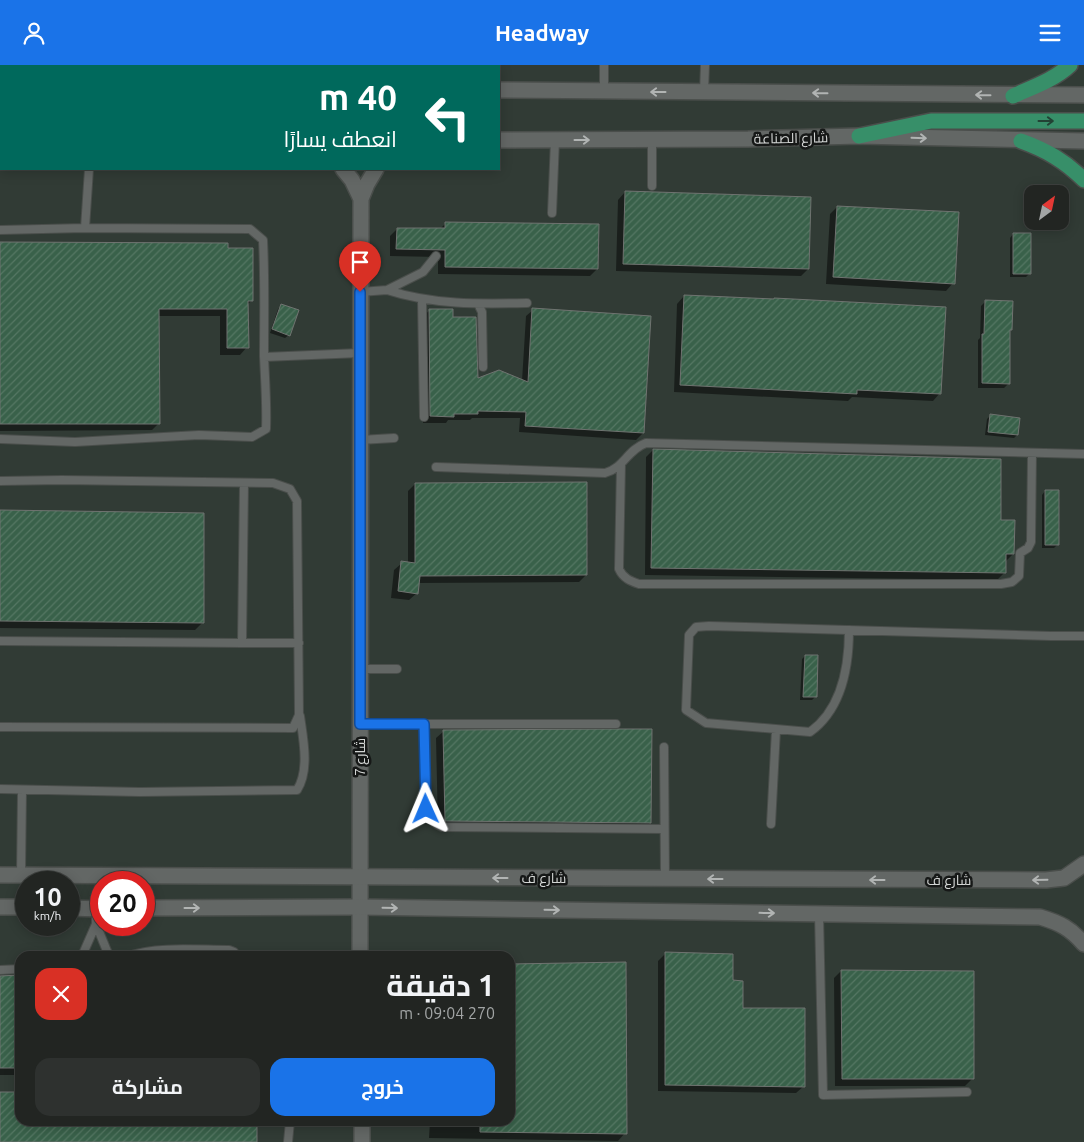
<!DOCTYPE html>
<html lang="ar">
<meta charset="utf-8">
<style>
:root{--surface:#222522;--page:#2e312f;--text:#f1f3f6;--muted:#a2a5a5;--line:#3f4240;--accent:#1a73e8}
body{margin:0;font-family:Ubuntu,Cairo,sans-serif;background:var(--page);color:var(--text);direction:rtl;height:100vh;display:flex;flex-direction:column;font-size:19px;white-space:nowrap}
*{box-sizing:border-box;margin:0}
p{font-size:16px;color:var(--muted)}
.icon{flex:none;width:28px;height:28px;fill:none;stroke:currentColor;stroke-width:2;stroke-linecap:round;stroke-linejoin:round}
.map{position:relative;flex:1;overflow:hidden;direction:ltr}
.sheet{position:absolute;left:15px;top:886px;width:500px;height:175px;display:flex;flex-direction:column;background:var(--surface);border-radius:15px;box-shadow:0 2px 12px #0003,0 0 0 1px var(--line);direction:rtl}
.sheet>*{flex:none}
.guide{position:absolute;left:0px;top:0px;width:500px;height:105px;box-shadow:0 2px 12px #0003,0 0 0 1px var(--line);direction:rtl;background:#00695c;color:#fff;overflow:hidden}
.needle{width:32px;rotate:33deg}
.tools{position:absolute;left:1024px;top:120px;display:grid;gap:10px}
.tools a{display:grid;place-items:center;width:45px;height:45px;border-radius:10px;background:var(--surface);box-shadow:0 2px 12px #0003,0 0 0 1px var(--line);font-size:25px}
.speed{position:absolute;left:15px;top:806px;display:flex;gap:10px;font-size:25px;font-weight:700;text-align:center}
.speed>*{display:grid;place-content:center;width:65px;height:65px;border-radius:50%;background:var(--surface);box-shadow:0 2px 12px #0003,0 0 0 1px var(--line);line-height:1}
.speed small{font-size:12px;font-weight:400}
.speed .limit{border:8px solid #d22;background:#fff;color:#111}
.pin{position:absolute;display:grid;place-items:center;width:42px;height:42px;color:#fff;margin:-51px -21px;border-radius:50% 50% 50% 0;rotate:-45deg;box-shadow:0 0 5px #0007}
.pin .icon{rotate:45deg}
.me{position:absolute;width:55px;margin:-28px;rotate:359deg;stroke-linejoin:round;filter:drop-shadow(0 0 4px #0008)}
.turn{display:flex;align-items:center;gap:18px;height:105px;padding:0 20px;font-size:22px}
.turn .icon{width:65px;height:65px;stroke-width:2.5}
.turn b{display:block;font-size:35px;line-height:42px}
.round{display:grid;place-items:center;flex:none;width:52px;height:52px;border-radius:15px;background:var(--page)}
.overview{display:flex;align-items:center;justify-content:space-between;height:85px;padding:0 20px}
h1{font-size:30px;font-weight:700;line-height:38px}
.cta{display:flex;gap:10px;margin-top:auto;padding:10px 20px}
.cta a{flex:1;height:58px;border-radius:15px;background:var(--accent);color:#fff;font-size:20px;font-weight:700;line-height:58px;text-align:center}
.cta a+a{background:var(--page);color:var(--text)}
header{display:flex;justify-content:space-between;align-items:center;height:65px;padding:0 20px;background:var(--accent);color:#fff;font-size:22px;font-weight:700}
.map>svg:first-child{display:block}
.built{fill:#313b35;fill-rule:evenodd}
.shadow{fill:#0007}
.building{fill:url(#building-hatch);stroke:#6f7370}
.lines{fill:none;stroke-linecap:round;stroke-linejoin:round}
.lane-casing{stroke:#4a4e4b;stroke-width:10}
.street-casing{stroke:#4a4e4b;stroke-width:18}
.secondary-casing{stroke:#4a4e4b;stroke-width:18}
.primary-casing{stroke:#4a4e4b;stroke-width:18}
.lane{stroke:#636765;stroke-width:8}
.street{stroke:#636765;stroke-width:15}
.secondary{stroke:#636765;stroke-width:15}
.primary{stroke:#378f69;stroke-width:15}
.oneway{stroke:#b1b4b3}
.oneway2{stroke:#224234}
.route-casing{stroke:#114b97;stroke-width:12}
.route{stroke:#1a73e8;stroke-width:9}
.labels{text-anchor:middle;stroke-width:5;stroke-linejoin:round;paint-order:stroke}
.street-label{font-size:14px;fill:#d3d5d4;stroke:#161817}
</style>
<header><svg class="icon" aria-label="menu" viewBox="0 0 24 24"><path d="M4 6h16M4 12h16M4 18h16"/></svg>Headway<svg class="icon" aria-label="person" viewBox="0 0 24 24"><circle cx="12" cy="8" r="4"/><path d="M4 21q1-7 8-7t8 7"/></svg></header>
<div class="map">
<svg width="1084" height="1077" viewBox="0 0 1084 1077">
<defs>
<pattern id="building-hatch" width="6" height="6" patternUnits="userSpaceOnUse" patternTransform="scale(1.25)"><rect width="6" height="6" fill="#39614a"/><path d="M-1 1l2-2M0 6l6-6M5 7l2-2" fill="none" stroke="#557763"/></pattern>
</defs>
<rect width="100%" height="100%" fill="#2d312e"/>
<!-- built -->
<path class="built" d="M0,0H1084V1077H0ZM1,1H499V104H1ZM1032,129H1060V156H1032ZM26,818H69V860H26ZM101,818H144V860H101ZM20,891H510V1056H20Z"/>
<!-- shadow -->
<path class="shadow" d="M625,127L808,204L801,211L616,206L618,135Z
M837,142L953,218L946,226L826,219L830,149Z
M446,158L597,204L590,211L438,209V192L390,191V171L397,164L439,165Z
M1013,169L1030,208L1026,212H1010V173Z
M0,178L227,184L251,236L247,240V282L240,290H220V251H158L159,358L152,365L0,366Z
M684,231L940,328L933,336L852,332L848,336L674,327L677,239Z
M985,237L1008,266L1009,318L1004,323H978V275L980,273L981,241Z
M282,240L289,270L285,273L270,268L278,244Z
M533,245L643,368L636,375L519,367L520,353H472L470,355H448L446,358H423L422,252L429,246L452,253L477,315L522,316L526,251Z
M990,351L1017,370L1014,373L985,370L987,354Z
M653,385L999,456L1013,489L1006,496L1004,508L997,515L645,510L646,392Z
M415,419L586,510L579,517L418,518L417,528L409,535L391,533L394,505L402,498H408V426Z
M1045,426L1058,479L1054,483H1042V430Z
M0,447L202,558L195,565L0,563Z
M805,591L815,632L812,635H800L802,594Z
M444,666L650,758L643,765L438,763L436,673Z
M665,889L732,916L742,945L804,1021L796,1028L658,1026V896Z
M510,900L625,1068L618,1076L429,1073L430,1056H510Z
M841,906L973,1013L965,1021H835L834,913Z
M0,911H20V1010H0Z"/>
<!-- building -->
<path class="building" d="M625,126L811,132L809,204L623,199Z
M837,141L959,147L955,219L833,212Z
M445,157L599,159L598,204L445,202V185L396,184L397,163H445Z
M1013,168H1031V209H1013Z
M0,177L228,178V183H253V236H248L249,283H227V244H159L160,359H0Z
M684,230L774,234V233L946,242L941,329L857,325V329L680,320Z
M985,235L1013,236L1012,265H1010V319L982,318V269H984Z
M281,239L299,245L290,271L272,264Z
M532,243L651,251L644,368L525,361L526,347L478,346V349H454V352L430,351L429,244H453V252H476L478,313L499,305L528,317Z
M990,349L1020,353L1018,370L988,367Z
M653,384L1001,394V455H1015L1014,489H1006V508L651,503Z
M587,417V510L420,511L418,529L398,526L401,496L415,498V418Z
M1045,425H1059V480H1045Z
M0,445L204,448V558L0,556Z
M805,590H818L817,632H803Z
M619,664H652L651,758L445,756L443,665Z
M665,887L733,889V915L743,916V943H805V1022L665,1020Z
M626,897L627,1069L480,1067V1056H510V899Z
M841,905L974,906V1014H842Z
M20,910V1003H0V911Z
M0,1027H20V1056H257V1077H0Z"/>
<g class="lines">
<defs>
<path id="lane" d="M88,0V1
M604,26V0
M704,27L705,0
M652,74V121
M552,148L555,75
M85,163L89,104
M0,165L85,163L250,164L263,175C265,214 264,252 264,291C265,315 267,340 266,364L252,372L199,370L75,377L0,374
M387,225C433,240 479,239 527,238
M360,227L387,225L423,207L436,191
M422,235L424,352
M478,239L482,247L483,302
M264,292L360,288
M360,375L394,373
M621,399L619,504C623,513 630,516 639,519H1001L1012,517L1019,511L1020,488L1028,483L1031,477L1032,388
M436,402L605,408C624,403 627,385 646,378L1084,389
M0,416L62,415L273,418L290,424L297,436L299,650L293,663L0,662
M849,565C849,601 842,644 810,667L706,658L686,645L689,570L696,562L709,561L1051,571H1084
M0,576L242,578L244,418
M242,578H299
M360,604H397
M360,659H616
M425,659L426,744C429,754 433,758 442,762L664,764
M664,682L665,813
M0,724L140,727L297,725C310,705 303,673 300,651
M771,759L776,665
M21,810L22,725
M819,849L823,1030L967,1027
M96,859L109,891
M82,891L96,859V844
M128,891C159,881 196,885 229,885L234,887L237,891
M0,905L20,904
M288,1077L290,1056"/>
<path id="street" d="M380,0L381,1
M327,1L328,0
M343,104L352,115L361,134
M360,891L361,134L367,119L376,104
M362,1056V1077"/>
<path id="secondary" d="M0,22H1
M499,25L1084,30
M0,72H1
M499,75L748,74L859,71L1084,76
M0,810L1046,815L1064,813L1084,799
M0,842H26
M69,843L101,844
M144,843L359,842L1040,852C1060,858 1070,863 1084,879"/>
<path id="primary" d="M1013,31C1033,22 1054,15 1070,0
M859,71L931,56H1084
M1021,76C1046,85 1065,96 1084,115"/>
</defs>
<!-- lane casing -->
<use href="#lane" class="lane-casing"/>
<!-- street casing -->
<use href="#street" class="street-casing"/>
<!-- secondary casing -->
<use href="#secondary" class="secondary-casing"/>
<!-- primary casing -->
<use href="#primary" class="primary-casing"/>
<!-- lane -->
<use href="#lane" class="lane"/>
<!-- street -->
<use href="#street" class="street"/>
<!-- secondary -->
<use href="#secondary" class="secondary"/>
<!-- primary -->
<use href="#primary" class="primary"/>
</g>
<!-- one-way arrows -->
<defs><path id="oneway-shaft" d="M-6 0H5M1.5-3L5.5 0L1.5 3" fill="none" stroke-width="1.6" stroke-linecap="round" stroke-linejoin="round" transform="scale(1.25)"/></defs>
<g class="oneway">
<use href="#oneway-shaft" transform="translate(658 27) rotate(-180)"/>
<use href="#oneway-shaft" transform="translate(820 28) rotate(-179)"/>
<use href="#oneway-shaft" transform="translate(983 30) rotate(-179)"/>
<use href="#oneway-shaft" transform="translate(919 73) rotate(2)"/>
<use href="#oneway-shaft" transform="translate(582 75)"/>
<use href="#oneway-shaft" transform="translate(500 813) rotate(-180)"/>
<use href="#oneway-shaft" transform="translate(715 814) rotate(-180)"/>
<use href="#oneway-shaft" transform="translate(877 815) rotate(-180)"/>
<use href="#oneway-shaft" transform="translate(1040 815) rotate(179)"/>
<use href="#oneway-shaft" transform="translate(192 843)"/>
<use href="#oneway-shaft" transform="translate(390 843) rotate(1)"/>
<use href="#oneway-shaft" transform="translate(552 845) rotate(1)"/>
<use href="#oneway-shaft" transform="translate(767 848) rotate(1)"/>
</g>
<use class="oneway2" href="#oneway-shaft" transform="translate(1046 56)"/>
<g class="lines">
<defs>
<path id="route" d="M360,227V659H424L426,744"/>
</defs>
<!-- route casing -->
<use href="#route" class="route-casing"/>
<!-- route -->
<use href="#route" class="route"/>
</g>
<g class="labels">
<!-- street labels -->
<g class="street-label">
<text transform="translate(791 73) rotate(-1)" y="5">شارع الصناعة</text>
<text transform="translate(360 692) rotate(-90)" y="5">شارع 7</text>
<text x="544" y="818">شارع ف</text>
<text x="949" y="820">شارع ف</text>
</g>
</g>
</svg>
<div class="tools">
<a><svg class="needle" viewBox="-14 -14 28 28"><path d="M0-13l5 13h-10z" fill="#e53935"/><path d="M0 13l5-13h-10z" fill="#a2a5a5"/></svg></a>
</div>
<div class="speed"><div>10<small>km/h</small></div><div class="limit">20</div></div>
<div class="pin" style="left:360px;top:227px;background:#d93025"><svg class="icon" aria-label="arrive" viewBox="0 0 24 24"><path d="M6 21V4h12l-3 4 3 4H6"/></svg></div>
<svg class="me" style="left:426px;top:744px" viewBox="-20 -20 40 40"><path d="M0-17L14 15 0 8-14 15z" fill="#1a73e8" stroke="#fff" stroke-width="4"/></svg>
<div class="guide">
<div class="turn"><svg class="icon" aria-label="left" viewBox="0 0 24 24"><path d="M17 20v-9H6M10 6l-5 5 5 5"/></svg><div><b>40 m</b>انعطف يسارًا</div></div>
</div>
<section class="sheet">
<div class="overview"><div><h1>1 دقيقة</h1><p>270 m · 09:04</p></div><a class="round" style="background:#d93025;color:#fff"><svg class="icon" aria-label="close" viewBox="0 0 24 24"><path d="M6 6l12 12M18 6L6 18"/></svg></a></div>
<div class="cta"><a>خروج</a><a>مشاركة</a></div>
</section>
</div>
